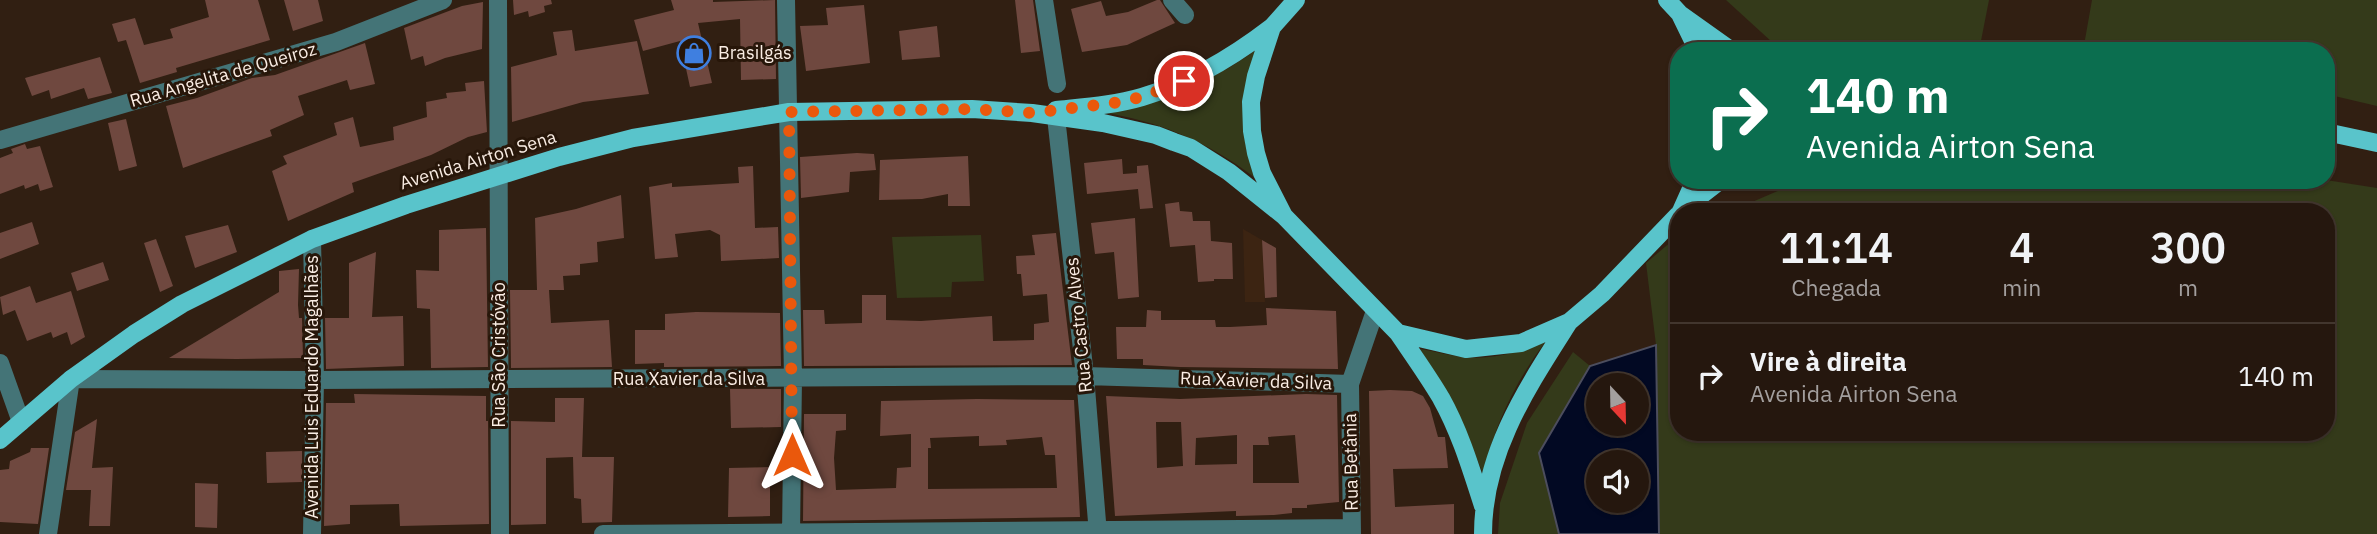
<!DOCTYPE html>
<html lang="pt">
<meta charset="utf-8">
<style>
:root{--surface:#25170e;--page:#2d2017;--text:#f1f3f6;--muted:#a39f9e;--line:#42362e}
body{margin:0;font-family:"IBM Plex Sans",sans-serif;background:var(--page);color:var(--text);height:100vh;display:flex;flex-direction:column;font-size:26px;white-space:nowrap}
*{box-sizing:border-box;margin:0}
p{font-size:23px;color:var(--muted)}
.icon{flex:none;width:38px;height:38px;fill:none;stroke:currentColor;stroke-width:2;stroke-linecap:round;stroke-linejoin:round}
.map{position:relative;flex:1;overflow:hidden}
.drawer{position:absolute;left:1670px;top:203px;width:665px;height:238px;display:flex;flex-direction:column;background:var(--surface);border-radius:28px;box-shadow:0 2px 5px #0004,0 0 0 2px var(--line)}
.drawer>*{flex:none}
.banner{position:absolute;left:1670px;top:42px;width:665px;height:147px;border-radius:28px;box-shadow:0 2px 5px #0004,0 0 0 2px var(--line);background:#0b6e4f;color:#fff;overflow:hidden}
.needle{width:46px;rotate:158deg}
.controls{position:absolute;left:1586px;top:373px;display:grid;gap:14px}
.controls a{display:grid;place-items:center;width:63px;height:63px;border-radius:50%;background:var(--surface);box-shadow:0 2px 5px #0004,0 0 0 2px var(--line);font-size:35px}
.pin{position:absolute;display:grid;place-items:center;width:60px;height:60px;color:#fff;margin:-30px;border:4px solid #fff;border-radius:50%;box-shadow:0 2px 7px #0007}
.me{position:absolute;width:77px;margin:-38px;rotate:0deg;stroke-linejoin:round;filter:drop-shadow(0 0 5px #0008)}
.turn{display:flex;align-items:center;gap:24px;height:147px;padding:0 21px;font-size:32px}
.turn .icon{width:91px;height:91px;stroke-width:2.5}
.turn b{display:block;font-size:49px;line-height:60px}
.eta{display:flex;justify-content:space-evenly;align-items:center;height:119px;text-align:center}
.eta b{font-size:42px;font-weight:600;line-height:49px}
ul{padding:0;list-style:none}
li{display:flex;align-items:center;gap:21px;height:105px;padding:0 21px;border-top:2px solid var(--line)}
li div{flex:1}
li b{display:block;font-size:26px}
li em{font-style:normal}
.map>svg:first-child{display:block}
.built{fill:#3c2412}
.green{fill:#343a1a}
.water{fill:#020923;stroke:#4c4d5d;stroke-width:2;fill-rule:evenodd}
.building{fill:#6f483f;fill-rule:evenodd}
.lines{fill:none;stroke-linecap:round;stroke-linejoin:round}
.minor{stroke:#447477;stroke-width:18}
.primary{stroke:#59c4cb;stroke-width:18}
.route{stroke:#ea580c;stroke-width:12;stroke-dasharray:0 21.6}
.labels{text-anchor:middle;stroke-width:6;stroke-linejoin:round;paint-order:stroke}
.poi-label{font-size:18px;fill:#faede4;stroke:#271609;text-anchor:start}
.street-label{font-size:18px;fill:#faede4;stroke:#271609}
</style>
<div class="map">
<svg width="2377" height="534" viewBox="0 0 2377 534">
<rect width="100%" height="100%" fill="#311f12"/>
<!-- built -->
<path class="built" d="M1243,229L1262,240L1265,302H1245Z"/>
<!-- green -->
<path class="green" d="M1726,0H1989L1979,51H1800L1772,42Z
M2092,0H2377V106L2326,94V51H2083Z
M1256,50C1242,102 1237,124 1254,177C1207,141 1158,121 1101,112C1162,100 1204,87 1256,50Z
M1803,180H2326L2377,188V534H1659L1656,345L1646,263L1678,236V432H2326V212H1729Z
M981,235L984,281L952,282L951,297L897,298L892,237Z
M1546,341C1515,382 1495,424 1483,474L1461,419L1420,349C1435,351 1450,356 1464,357C1492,360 1521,352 1546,341Z
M1573,352L1590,366L1539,453L1559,534H1498L1500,503L1527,423Z"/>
<!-- water -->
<path class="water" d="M1656,345L1659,534H1559L1539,453L1590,366ZM1598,385H1636V424H1598ZM1598,462H1636V500H1598Z"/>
<!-- building -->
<path class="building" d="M205,0H258L270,40L176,68L177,72L140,83L126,40L118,42L112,24L135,18L144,45L173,38L170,29L209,17Z
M284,0H318L323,21L293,31Z
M513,0H551L552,4L544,6L545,12L529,17L528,11L514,15Z
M671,0H713V2L775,0L776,79L741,80L740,19L698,23L712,83L690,87L680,41L643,51L634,20L674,10Z
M1015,0H1033L1040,51L1021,53Z
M1157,0H1160L1175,23L1127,45L1082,52L1071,9L1101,1L1106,16L1128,12Z
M483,2L482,49L445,58L425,66L423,56L411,60L404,28L462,6Z
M864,5L870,63L806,71L800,26L828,25L826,8Z
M937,26L940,57L902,60L899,31Z
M572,30L575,51L637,41L649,94L583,102L512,122L511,67L557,55L553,32Z
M365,43L375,84L350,90L347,80L298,96L304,115L270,130L272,136L183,168L166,106L197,98L252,78L275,75Z
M100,57L112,93L88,99L84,88L51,99L49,90L32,96L25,78Z
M484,81L487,132L468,137L431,155L352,183L354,192L288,221L272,171L287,164L283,156L337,135L334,123L353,117L360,147L394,140L393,127L427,117L426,102L447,98L446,93L466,91L465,83Z
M126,119L137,166L119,171L108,123Z
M25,144L27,149L40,146L53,187L40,191L38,184L25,189L24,185L0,194V158L13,153L11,149Z
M857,153L874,154L876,170L850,172L849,192L801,198L800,157Z
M968,156L970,206H948V194L922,199L879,200L880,160Z
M1122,159L1123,174L1137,173V166L1148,165L1153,208L1140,209L1138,189L1087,194L1084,163Z
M753,166L755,228L778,227L779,258L721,261L720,235L710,230L675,234L678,257L655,259L649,187L672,183V187L739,183L738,167Z
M621,195L624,238L597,242L598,262L580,264V275L563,276L564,290H549L551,323L609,320L612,367L511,368L510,290H537L535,218L576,209Z
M1179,202L1180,211L1192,212L1193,221H1210L1211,241L1232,243L1233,279H1214V281L1198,282L1195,245L1170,247L1165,204Z
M1135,218L1139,297L1118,299L1114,252L1095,254L1091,223Z
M32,222L39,244L0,259V233Z
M228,225L237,252L195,268L185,236Z
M486,228L488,367L431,368L430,309L417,308L416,270L439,271V230Z
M1056,233L1072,365L804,366L803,310H824L825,324L862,323V295H886V320L921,321L992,316L993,341L1034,340V324L1049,322L1047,294L1023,296L1021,274H1017L1016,256L1035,255L1032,235Z
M156,239L173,286L160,292L144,243Z
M1262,240L1276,248L1277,297L1265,298Z
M376,252L372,317L403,316L404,366L326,369L325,318H349V263Z
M103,262L109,280L77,291L71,273Z
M299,269L298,305L299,318H302L303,358L236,359L169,358L279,292V271Z
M30,286L36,303L71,291L85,337L71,345L67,332L53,338L51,332L27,341L15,310L3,315L0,297Z
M1266,308L1336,311L1338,369L1180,367L1143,365V359H1117L1116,327H1146L1147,310L1161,311V320H1215L1216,327H1230L1267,325Z
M696,312L780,313L781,366L664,367V363L635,364V330H665V314Z
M730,389H781V427L731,428Z
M1390,390L1412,391L1423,396L1430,408L1438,437H1445L1448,468L1393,469L1395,507L1454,504V534H1371L1369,391Z
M354,394L486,396V421H488L489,524L400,526L399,504L350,505V524L324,526L326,403H355Z
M1306,394L1337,395L1339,502L1307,505V508H1292V513L1274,515L1236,516V511L1115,516L1106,396L1180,399ZM1156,422H1181L1183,466L1157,468ZM1237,435V464L1195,465L1196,438ZM1295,435L1299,483H1253V445H1269L1268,437Z
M555,398H584L582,457H579H614L612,522L582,523L581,499L574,498L573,457L546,458V524L511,525V421L555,422Z
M977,399L1074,400L1080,517L803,521L804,414H846V430L836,431L834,458L836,490L896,488L897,468L911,467V434L880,436L881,401ZM979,436V446L1007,445L1006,440L1042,437L1045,455H1055L1057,488L928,489V448H931L930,438Z
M97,419L92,468L113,467L110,526H89L91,490H66L75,432Z
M31,448H49L38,524L0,522V470L9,469L10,461L30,452Z
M302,451V482L267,483L266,452Z
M770,467V516L728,517L729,468Z
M195,483L218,484L217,528L195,527Z"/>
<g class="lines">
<!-- minor -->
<path class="minor" d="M498,0L500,534
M786,0L793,378L791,534
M1044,0L1057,84
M1172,0L1185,15
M1056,117L1085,376L1098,534
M0,140L336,42L443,0
M0,363L21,422
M48,534L71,379L315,380L1085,376L1350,384
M312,534L315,380L312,239
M603,534L1352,528
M1352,534L1350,384L1375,311"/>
<!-- primary -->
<path class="primary" d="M1296,0L1272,27L1256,76L1251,102L1252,131L1256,153L1262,173L1284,216L1398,333L1466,349L1521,343L1569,322L1602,294L1678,215
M1667,0L1680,14L1698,51
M1680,14L1732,51
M1056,110C1085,107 1115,105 1142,97C1190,83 1233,57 1272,27
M2326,132L2377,143
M1682,209L1695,180
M1681,211L1721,180
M1398,333C1413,355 1428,376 1441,398C1460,432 1471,469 1483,506
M0,440L71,379L134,334L182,304L312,239L406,205L559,157L633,138L789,112L972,109L1032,113L1103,123L1156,135L1174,142L1191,148L1229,172L1284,216
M1483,534C1483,453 1527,388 1569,322"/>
</g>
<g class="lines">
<!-- route -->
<path class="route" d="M792,455L789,112L972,109L1032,113L1113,103L1142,97L1184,81"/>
</g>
<!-- icons -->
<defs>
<symbol id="shop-ring" viewBox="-11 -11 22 22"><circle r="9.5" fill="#271609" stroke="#3f7fe0" stroke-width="1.5"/><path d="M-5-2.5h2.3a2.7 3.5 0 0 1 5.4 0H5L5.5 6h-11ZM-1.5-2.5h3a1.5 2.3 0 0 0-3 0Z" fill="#3f7fe0"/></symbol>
</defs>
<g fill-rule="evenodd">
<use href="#shop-ring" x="675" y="34" width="38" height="38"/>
</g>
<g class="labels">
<!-- poi labels -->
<g class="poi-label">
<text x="718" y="59">Brasilgás</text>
</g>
<!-- street labels -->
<g class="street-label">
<text transform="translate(223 75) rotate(-16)" y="6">Rua Angelita de Queiroz</text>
<text transform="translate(478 160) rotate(-17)" y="6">Avenida Airton Sena</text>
<text transform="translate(1079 325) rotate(-96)" y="6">Rua Castro Alves</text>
<text transform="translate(499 355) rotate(-90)" y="6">Rua São Cristóvão</text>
<text x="689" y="385">Rua Xavier da Silva</text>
<text transform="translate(1256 381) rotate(2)" y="6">Rua Xavier da Silva</text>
<text transform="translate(312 387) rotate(-90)" y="6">Avenida Luis Eduardo Magalhães</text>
<text transform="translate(1351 462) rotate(-91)" y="6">Rua Betânia</text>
</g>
</g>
</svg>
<div class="controls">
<a><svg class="needle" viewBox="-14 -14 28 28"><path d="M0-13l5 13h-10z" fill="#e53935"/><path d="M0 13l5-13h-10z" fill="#a39f9e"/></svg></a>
<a><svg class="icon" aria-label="sound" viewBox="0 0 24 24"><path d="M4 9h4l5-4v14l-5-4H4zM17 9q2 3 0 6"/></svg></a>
</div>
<div class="pin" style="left:1184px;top:81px;background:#d93025"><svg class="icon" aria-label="arrive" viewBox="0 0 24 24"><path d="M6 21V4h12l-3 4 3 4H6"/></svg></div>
<svg class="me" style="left:792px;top:455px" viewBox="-20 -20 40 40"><path d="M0-17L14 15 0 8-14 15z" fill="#ea580c" stroke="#fff" stroke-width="4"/></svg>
<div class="banner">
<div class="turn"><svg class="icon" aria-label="right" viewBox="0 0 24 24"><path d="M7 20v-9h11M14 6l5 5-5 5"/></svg><div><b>140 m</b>Avenida Airton Sena</div></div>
</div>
<section class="drawer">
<div class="eta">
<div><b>11:14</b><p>Chegada</p></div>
<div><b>4</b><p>min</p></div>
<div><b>300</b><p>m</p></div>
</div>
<ul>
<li><svg class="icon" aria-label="right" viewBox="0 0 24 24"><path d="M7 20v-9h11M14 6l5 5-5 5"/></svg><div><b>Vire à direita</b><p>Avenida Airton Sena</p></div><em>140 m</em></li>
</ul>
</section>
</div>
